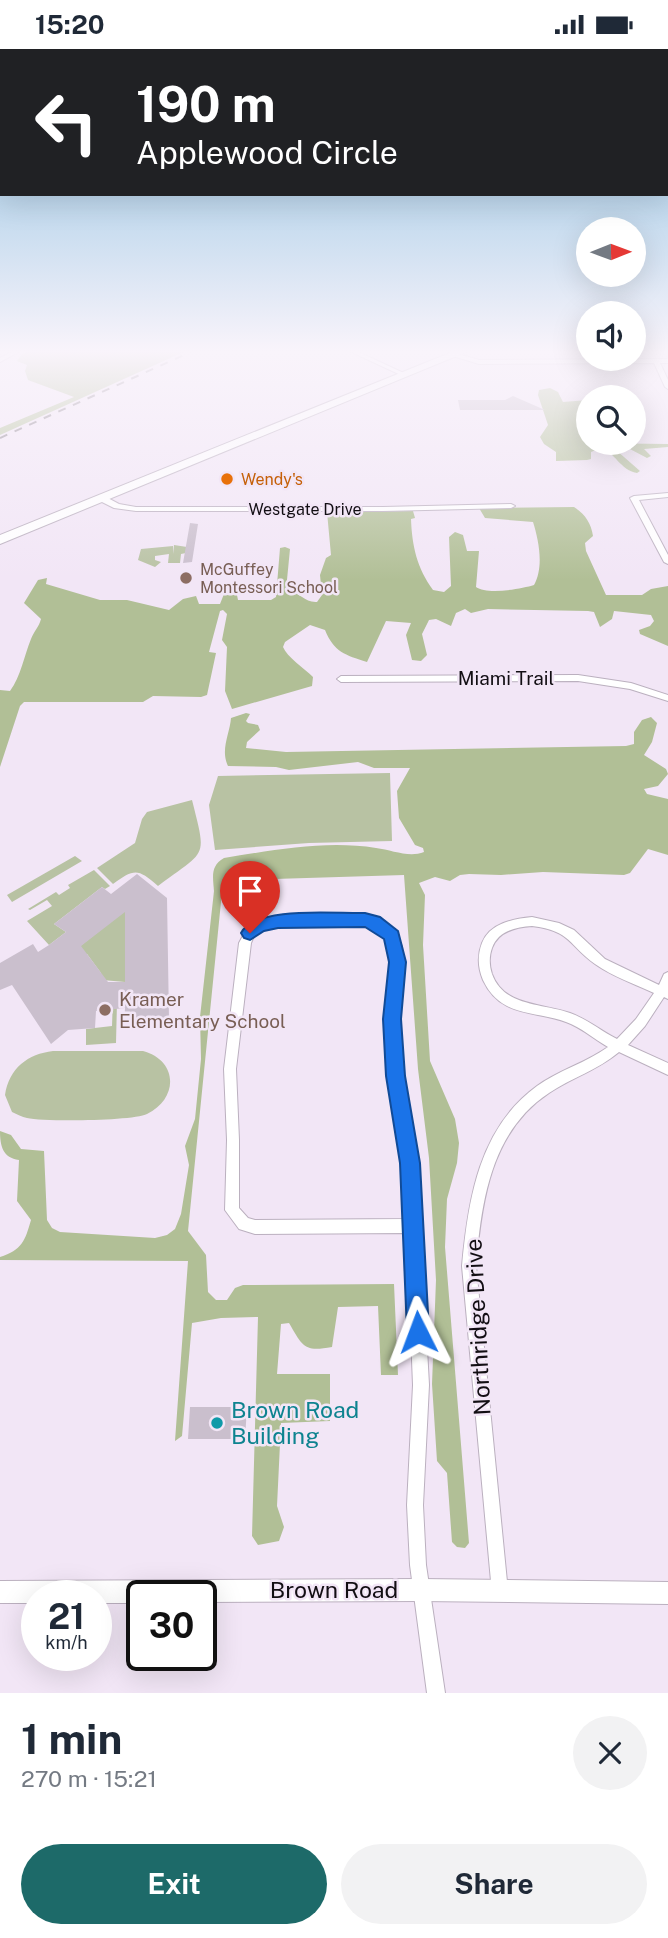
<!DOCTYPE html>
<meta charset="utf-8">
<style>
:root{--surface:#fff;--page:#f2f2f3;--text:#1f2937;--muted:#747a83;--accent:#1d6a69}
body{margin:0;font-family:"Public Sans",sans-serif;background:var(--page);color:var(--text);height:100vh;display:flex;flex-direction:column;font-size:26px;white-space:nowrap}
*{box-sizing:border-box;margin:0}
p{font-size:23px;color:var(--muted)}
.icon{flex:none;width:38px;height:38px;fill:none;stroke:currentColor;stroke-width:2;stroke-linecap:round;stroke-linejoin:round}
.map{position:relative;height:1644px;overflow:hidden}
.drawer{display:flex;flex-direction:column;background:var(--surface);flex:1}
.drawer>*{flex:none}
.top-card{position:absolute;left:0px;top:0px;width:668px;height:147px;box-shadow:0 7px 28px #0002;background:#202124;color:#fff;overflow:hidden}
.needle{width:46px;rotate:89deg}
.fabs{position:absolute;left:576px;top:168px;display:grid;gap:14px}
.fabs a{display:grid;place-items:center;width:70px;height:70px;border-radius:50%;background:var(--surface);box-shadow:0 7px 28px #0002;font-size:35px}
.speed{position:absolute;left:21px;top:1531px;display:flex;gap:14px;font-size:35px;font-weight:700;text-align:center}
.speed>*{display:grid;place-content:center;width:91px;height:91px;border-radius:50%;background:var(--surface);box-shadow:0 7px 28px #0002;line-height:1}
.speed small{font-size:18px;font-weight:400}
.speed .limit{border:4px solid #111;border-radius:10px;background:#fff;color:#111}
.pin{position:absolute;display:grid;place-items:center;width:60px;height:60px;color:#fff;margin:-72px -30px;border-radius:50% 50% 50% 0;rotate:-45deg;box-shadow:0 0 7px #0007}
.pin .icon{rotate:45deg}
.me{position:absolute;width:77px;margin:-38px;rotate:357deg;stroke-linejoin:round;filter:drop-shadow(0 0 5px #0008)}
.turn{display:flex;align-items:center;gap:24px;height:147px;padding:0 21px;font-size:32px}
.turn .icon{width:91px;height:91px;stroke-width:2.5}
.turn b{display:block;font-size:49px;line-height:60px}
.round{display:grid;place-items:center;flex:none;width:74px;height:74px;border-radius:37px;background:var(--page)}
.head{display:flex;align-items:center;justify-content:space-between;height:119px;padding:0 21px}
h1{font-size:42px;font-weight:700;line-height:52px}
.cta{display:flex;gap:14px;margin-top:auto;padding:14px 21px}
.cta a{flex:1;height:80px;border-radius:42px;background:var(--accent);color:#fff;font-size:28px;font-weight:700;line-height:80px;text-align:center}
.cta a+a{background:var(--page);color:var(--text)}
.status{display:flex;justify-content:space-between;align-items:center;height:49px;padding:0 35px;background:var(--surface);direction:ltr}
.status svg{height:19px;fill:currentColor}
.map>svg:first-child{display:block}
.green{fill:#b8c2a3}
.forest{fill:#b1bf96}
.building{fill:#cabfcd;fill-rule:evenodd}
.lines{fill:none;stroke-linecap:round;stroke-linejoin:round}
.minor-casing{stroke:#bbb0bf;stroke-width:2}
.tertiary-casing{stroke:#bbb0bf;stroke-width:2}
.trunk-casing{stroke:#bbb0bf;stroke-width:2}
.minor{fill:#fff;fill-rule:evenodd}
.tertiary{fill:#fff;fill-rule:evenodd}
.trunk{fill:#fff;fill-rule:evenodd}
.rail{stroke:#877e89;stroke-width:2;stroke-dasharray:8 8;stroke-linecap:butt}
.route{fill:#1a73e8;stroke:#114b97;stroke-width:2}
.food-dot{fill:#e8710a;stroke:#f2e6f6;stroke-width:2.5}
.education-dot{fill:#8d6e63;stroke:#f2e6f6;stroke-width:2.5}
.culture-dot{fill:#0f9aa8;stroke:#f2e6f6;stroke-width:2.5}
.labels{text-anchor:middle;stroke-width:5;stroke-linejoin:round;paint-order:stroke}
.far-food-label{font-size:16px;fill:#c56008;stroke:#f2e6f6;text-anchor:start}
.far-street-label{font-size:16px;fill:#120e13;stroke:#f2e6f6}
.far-education-label{font-size:16px;fill:#785e54;stroke:#f2e6f6;text-anchor:start}
.street-label{font-size:19px;fill:#120e13;stroke:#f2e6f6}
.education-label{font-size:19px;fill:#785e54;stroke:#f2e6f6;text-anchor:start}
.near-street-label{font-size:23px;fill:#120e13;stroke:#f2e6f6}
.near-culture-label{font-size:23px;fill:#0d838f;stroke:#f2e6f6;text-anchor:start}
</style>
<div class="status"><b>15:20</b><svg viewBox="0 0 49 12"><path d="M0 12V9h3v3zM5 12V6h3v6zM10 12V3h3v9zM15 12V0h3v12zM26 1h20v11H26zM47 4h2v5h-2z"/></svg></div>
<div class="map">
<svg width="668" height="1644" viewBox="0 0 668 1644">
<rect width="100%" height="100%" fill="#f2e6f6"/>
<!-- green -->
<path class="green" d="M174,496L187,498L186,504L181,505L180,514H168L169,505L155,507V511L161,513L155,518L138,511L141,500L173,497V505Z
M390,724L392,792L309,794L215,801L209,756L218,727Z
M192,751C207,811 207,800 158,837C138,820 135,819 113,835L97,819L135,794L142,770L147,763Z
M75,807L82,812L12,853L7,846Z
M94,821L110,837L105,840L102,838L54,875L66,883L49,896L27,872L52,857L47,851L30,861L28,860L56,843L59,846L70,839L68,836Z
M128,859L126,864L125,933L91,930L101,924L87,905L69,915L64,910Z
M113,948L117,953L116,994L86,996V980L112,977Z
M53,1002H143C179,1012 178,1050 147,1065C133,1072 44,1073 27,1069C22,1068 17,1065 12,1063L5,1046C9,1019 28,1005 53,1002Z"/>
<!-- forest -->
<path class="forest" d="M31,301H188L0,386V379L74,348L28,331L25,322L27,316L17,312L22,305Z
M550,339L558,343L563,353L588,351V394L668,395V398L644,400L651,407L647,409L628,399L616,401L640,422L637,424C620,421 615,403 601,399L591,403V410L587,411L556,412V403L544,395L540,388L548,376L538,346L539,341Z
M574,458C585,465 591,474 593,487L585,494L586,502L606,546H642L651,540L668,537V597L640,585L639,581L650,577L654,572L651,566L614,562L612,570L600,578L594,563L588,562L488,560L471,564L465,560L456,564L451,577L436,570L429,571L422,585L427,606L421,612L412,611L406,586L411,574L386,572L367,613C345,606 334,603 325,581L310,576L285,593L283,598C287,608 304,619 313,628L312,637L232,660L225,642L227,598L222,591L227,565L223,561L220,562L209,603L216,604L207,646L201,648L153,647L143,653H24L20,657L0,718V641L10,642C21,627 24,607 31,590C34,582 39,578 41,570L24,554L38,531L47,529L46,535L100,551H127L169,561L183,550L196,547L199,555H220L224,545L237,546L238,551H271L276,548L280,499L285,498L290,500L286,541C300,543 305,554 317,553L322,546L320,526L326,509L331,506L327,463L413,462L415,469L411,470C412,497 417,519 433,541L444,543L451,537L449,488L455,483L463,486L467,502H479L476,538C487,546 521,540 534,536C544,518 539,492 533,473L485,469L479,459Z
M246,664L250,665L246,672L248,674L258,676L260,681L247,693L246,699L286,703L626,697L634,695V683L642,671L651,668L657,674L652,693L644,706L666,720L668,725L658,737L644,740L647,745L668,750V806L648,800L630,824L624,826L543,823L501,826L469,825L460,826L450,832L435,828L419,834L425,846L423,896L430,1012L455,1070L459,1094L457,1114L447,1150L445,1198L469,1494L465,1499L457,1498L452,1493L447,1424L437,1412L432,1335L436,1231L429,1109L418,1020L404,826L274,830L222,843L188,1182L206,1206L208,1243L216,1251H227L235,1239L243,1236L394,1235L398,1326H381L378,1257L338,1258L332,1298C304,1303 303,1298 289,1274L281,1275L277,1325H330V1372L281,1374L277,1457L284,1478L279,1492L258,1496L252,1487L258,1268L221,1269L192,1274L182,1387L175,1392L188,1212L0,1211V1208C22,1201 25,1192 31,1171L17,1152L19,1111C3,1109 0,1097 0,1082L11,1086L21,1100L44,1102L47,1171L52,1179L60,1183L155,1189L167,1186L175,1180L181,1165L189,1116L185,1097L195,1070L201,1010L200,968L214,842C213,828 210,817 224,809C274,801 326,791 376,799C392,801 409,809 424,803L423,799L415,796L399,769L397,742L410,719H374L358,713L289,721L276,718L228,717C220,701 230,684 231,669Z"/>
<!-- building -->
<path class="building" d="M513,347L545,361H460L458,351H505Z
M190,474L198,475L192,513L183,514Z
M137,825L167,849L169,970L160,971V978L124,979L125,959L96,962L95,979L68,981L51,995L12,936L0,941V914L33,895L38,903L49,896L66,883L54,875L102,838L111,845ZM125,863V933H108L81,897Z
M190,1358H247L245,1390H188Z"/>
<g class="lines">
<defs>
<path id="minor" d="M15,301H22L0,313V309Z
M347,301H354L408,326L403,327Z
M455,304L479,311L668,310V314H660L668,331V340L665,338L654,314L479,315L453,307L452,306Z
M668,444V448L639,451L668,506V515L664,513L630,449L634,447Z
M98,447H104L119,455L136,458H383L511,455L515,457L511,459L383,462H136L114,459L98,451Z
M578,626L631,634L668,646V652L630,640L578,632L341,633L337,630L341,627Z
M365,867L389,877L402,897L403,913L398,970L401,1027L417,1114L429,1336L423,1456L426,1516L445,1644H427L410,1516L407,1456L413,1336L407,1184L255,1185L239,1180L225,1161L227,1091L224,1020L239,894L246,881L268,869ZM364,875L381,883L390,898L391,913L386,970L389,1027L403,1114L406,1170L255,1171L248,1169L239,1159V1091L236,1020L251,894L254,887L270,877Z
M532,868L559,874L574,881L605,910L659,936L664,925L668,923V950L664,948L645,977L628,996L668,1014V1026L619,1003C598,1021 571,1029 549,1044C491,1082 481,1153 476,1217L508,1543L506,1549L500,1551L494,1549L492,1543L462,1217C468,1151 479,1079 537,1037C559,1021 586,1014 608,998C594,990 581,978 566,973C534,961 501,969 483,931C478,919 477,907 482,894C490,874 513,870 532,868ZM532,877C572,882 568,896 595,915C613,928 635,935 654,944L636,970L617,990C601,982 587,970 570,964C542,954 504,958 492,925C489,916 489,907 492,899C498,882 516,878 532,877Z"/>
<path id="tertiary" d="M420,1530L668,1533V1555L420,1552L201,1553V1547H142V1554H96V1547H37V1554H0V1532Z"/>
<path id="trunk" d="M457,301H471L0,495V486Z"/>
</defs>
<!-- minor casing -->
<use href="#minor" class="minor-casing"/>
<!-- tertiary casing -->
<use href="#tertiary" class="tertiary-casing"/>
<!-- trunk casing -->
<use href="#trunk" class="trunk-casing"/>
<!-- minor -->
<use href="#minor" class="minor"/>
<!-- tertiary -->
<use href="#tertiary" class="tertiary"/>
<!-- trunk -->
<use href="#trunk" class="trunk"/>
<!-- rail -->
<path class="rail" d="M0,389L195,301"/>
</g>
<!-- sky -->
<linearGradient id="sky" x2="0" y2="1"><stop stop-color="#85bcdf"/><stop offset="0.57" stop-color="#f9f4fb"/><stop offset="1" stop-color="#f9f4fb" stop-opacity="0"/></linearGradient>
<rect width="668" height="531" fill="url(#sky)"/>
<!-- route -->
<path class="route" d="M365,864L380,868L398,882L406,913L401,970L405,1027L420,1114L429,1283L426,1291L418,1294L410,1291L407,1283L400,1114L386,1027L383,970L389,913L384,890L365,878L278,879L264,882L250,891L244,889L241,884C256,856 336,865 365,864Z"/>
<!-- markers -->
<circle class="food-dot" cx="227" cy="430" r="7"/>
<g class="education-dot">
<circle cx="186" cy="529" r="7"/>
<circle cx="105" cy="961" r="7"/>
</g>
<circle class="culture-dot" cx="217" cy="1374" r="7"/>
<g class="labels">
<!-- far-food labels -->
<g class="far-food-label">
<text x="241" y="436">Wendy's</text>
</g>
<!-- far-street labels -->
<g class="far-street-label">
<text x="305" y="466">Westgate Drive</text>
</g>
<!-- far-education labels -->
<g class="far-education-label">
<text x="200" y="526">McGuffey<tspan x="200" dy="18">Montessori School</tspan></text>
</g>
<!-- street labels -->
<g class="street-label">
<text x="506" y="636">Miami Trail</text>
</g>
<!-- education labels -->
<g class="education-label">
<text x="119" y="957">Kramer<tspan x="119" dy="22">Elementary School</tspan></text>
</g>
<!-- near-street labels -->
<g class="near-street-label">
<text transform="translate(478 1278) rotate(-93)" y="8">Northridge Drive</text>
<text x="334" y="1549">Brown Road</text>
</g>
<!-- near-culture labels -->
<g class="near-culture-label">
<text x="231" y="1369">Brown Road<tspan x="231" dy="26">Building</tspan></text>
</g>
</g>
</svg>
<div class="fabs">
<a><svg class="needle" viewBox="-14 -14 28 28"><path d="M0-13l5 13h-10z" fill="#e53935"/><path d="M0 13l5-13h-10z" fill="#747a83"/></svg></a>
<a><svg class="icon" aria-label="sound" viewBox="0 0 24 24"><path d="M4 9h4l5-4v14l-5-4H4zM17 9q2 3 0 6"/></svg></a>
<a><svg class="icon" aria-label="search" viewBox="0 0 24 24"><circle cx="10" cy="10" r="6"/><path d="M15 15l6 6"/></svg></a>
</div>
<div class="speed"><div>21<small>km/h</small></div><div class="limit">30</div></div>
<div class="pin" style="left:250px;top:884px;background:#d93025"><svg class="icon" aria-label="arrive" viewBox="0 0 24 24"><path d="M6 21V4h12l-3 4 3 4H6"/></svg></div>
<svg class="me" style="left:418px;top:1283px" viewBox="-20 -20 40 40"><path d="M0-17L14 15 0 8-14 15z" fill="#1a73e8" stroke="#fff" stroke-width="4"/></svg>
<div class="top-card">
<div class="turn"><svg class="icon" aria-label="left" viewBox="0 0 24 24"><path d="M17 20v-9H6M10 6l-5 5 5 5"/></svg><div><b>190 m</b>Applewood Circle</div></div>
</div>
</div>
<section class="drawer">
<div class="head"><div><h1>1 min</h1><p>270 m · 15:21</p></div><a class="round"><svg class="icon" aria-label="close" viewBox="0 0 24 24"><path d="M6 6l12 12M18 6L6 18"/></svg></a></div>
<div class="cta"><a>Exit</a><a>Share</a></div>
</section>
